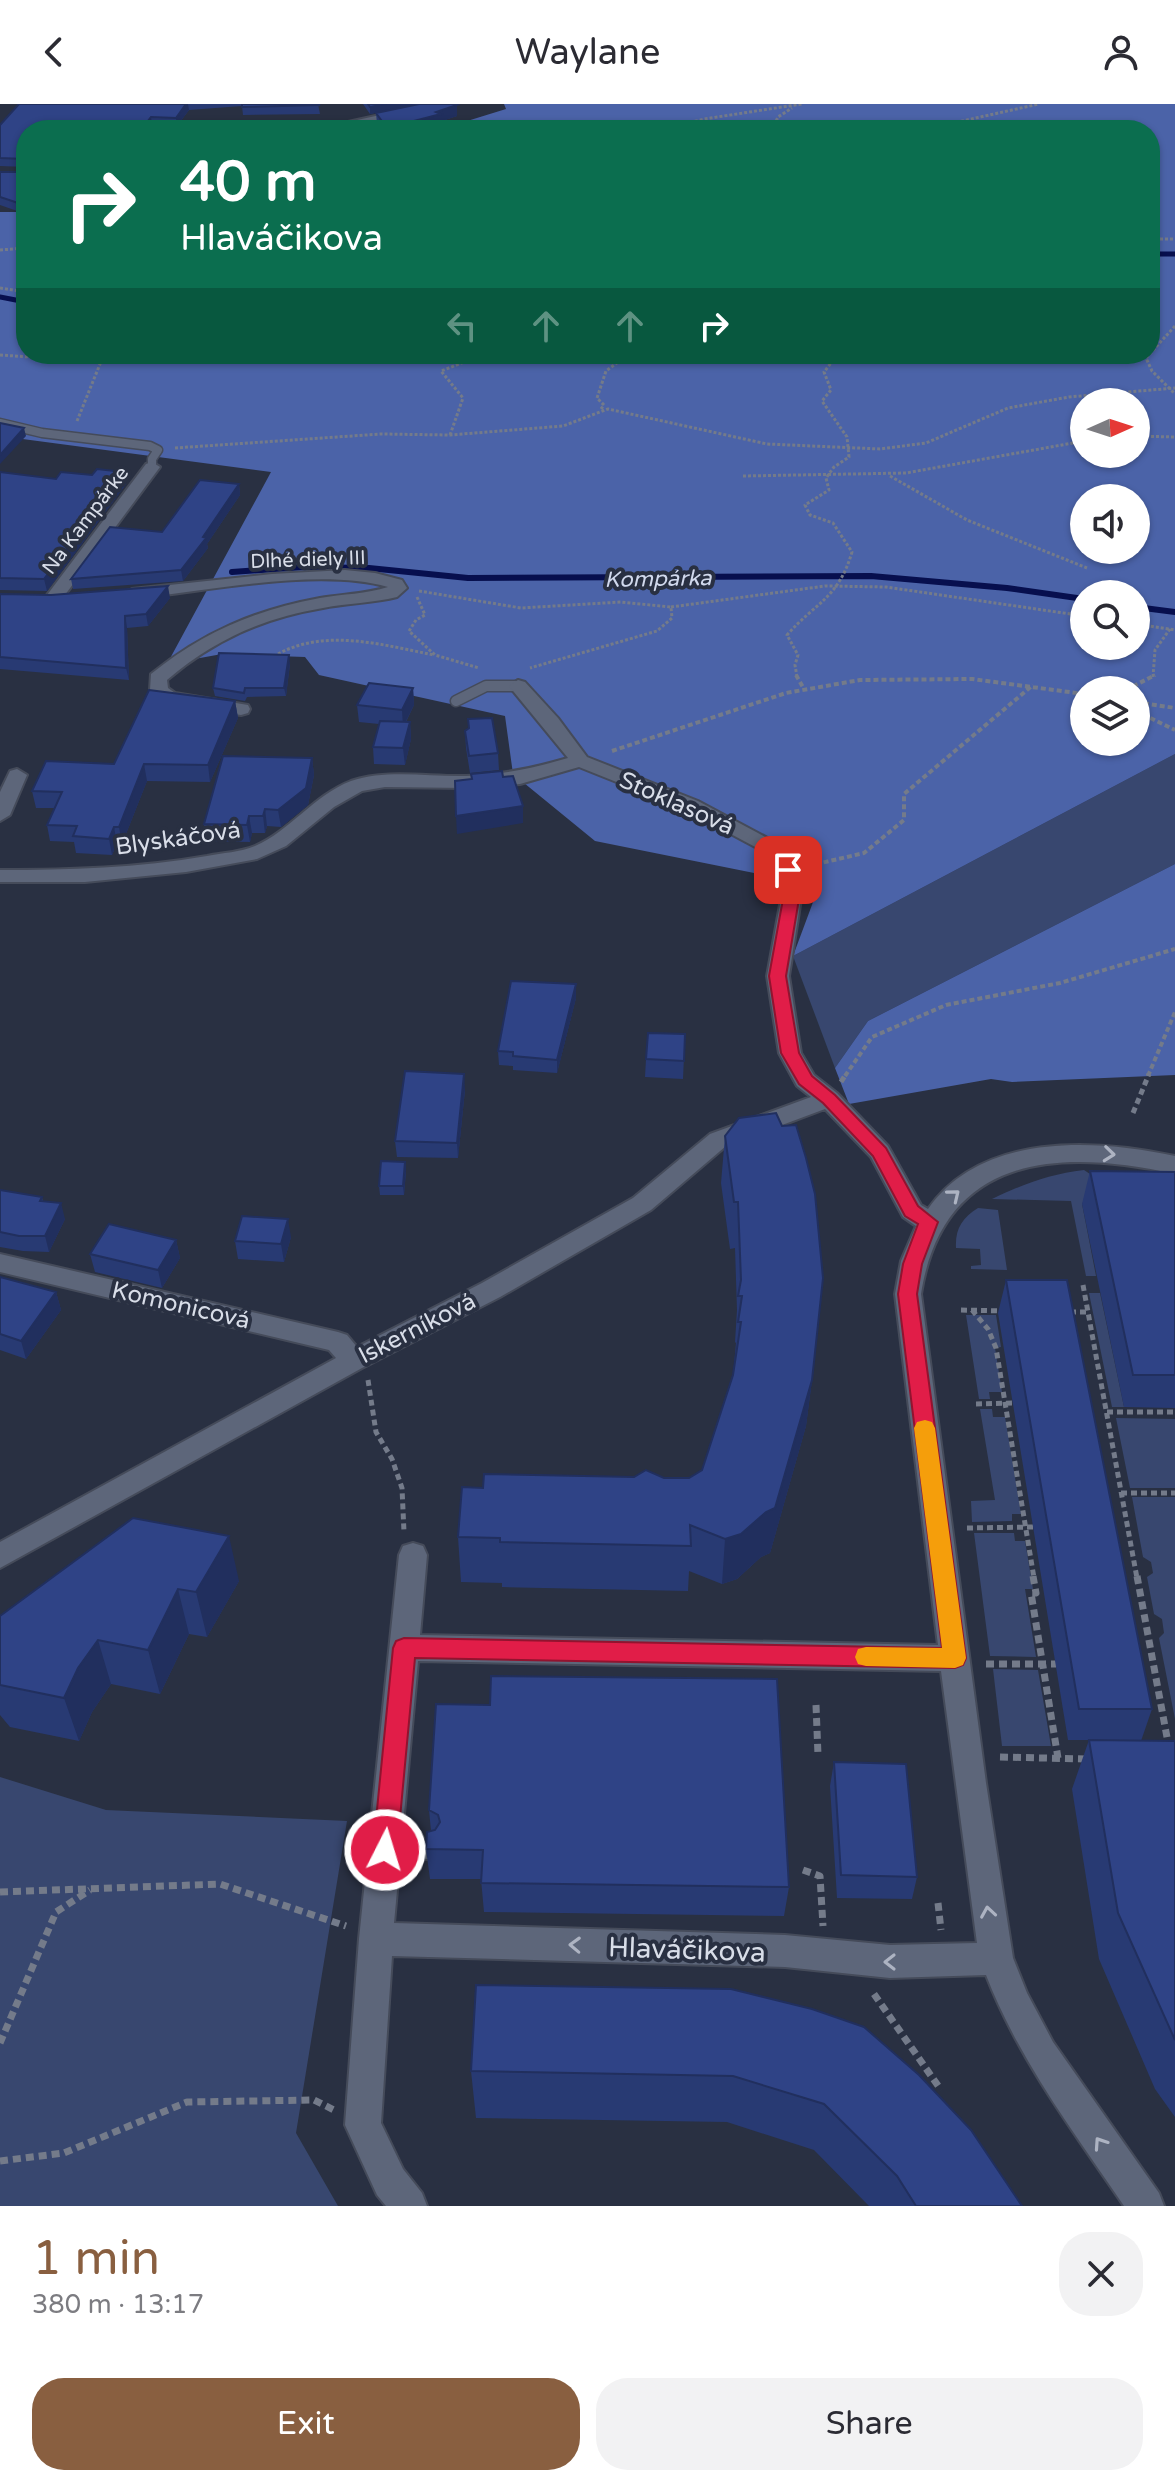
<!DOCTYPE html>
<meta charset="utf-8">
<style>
:root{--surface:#fff;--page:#f2f2f3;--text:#2b2b33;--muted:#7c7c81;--accent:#895f40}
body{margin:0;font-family:"Varela Round",sans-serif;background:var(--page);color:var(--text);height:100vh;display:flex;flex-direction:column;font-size:30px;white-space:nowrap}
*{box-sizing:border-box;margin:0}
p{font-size:26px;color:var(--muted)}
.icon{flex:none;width:44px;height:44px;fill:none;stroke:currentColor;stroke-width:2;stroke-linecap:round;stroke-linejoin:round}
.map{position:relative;height:2102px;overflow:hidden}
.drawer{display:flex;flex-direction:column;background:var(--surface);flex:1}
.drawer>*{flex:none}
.hud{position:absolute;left:16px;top:16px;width:1144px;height:244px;border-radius:32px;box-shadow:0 2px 6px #0004;background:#0b6e4f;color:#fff;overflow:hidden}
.needle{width:52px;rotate:87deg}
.buttons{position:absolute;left:1070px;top:284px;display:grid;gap:16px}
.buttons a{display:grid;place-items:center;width:80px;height:80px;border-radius:50%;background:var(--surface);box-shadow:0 2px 6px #0004;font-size:40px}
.pin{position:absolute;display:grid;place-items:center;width:68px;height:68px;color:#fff;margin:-34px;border-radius:16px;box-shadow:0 4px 12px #0006}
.me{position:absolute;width:88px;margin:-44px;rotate:5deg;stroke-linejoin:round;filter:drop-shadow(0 0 6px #0008)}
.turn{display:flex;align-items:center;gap:28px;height:168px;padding:0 32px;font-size:36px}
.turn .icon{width:104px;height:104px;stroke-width:2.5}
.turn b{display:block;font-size:56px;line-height:68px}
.lanes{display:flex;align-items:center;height:76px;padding:0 32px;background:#0003;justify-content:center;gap:40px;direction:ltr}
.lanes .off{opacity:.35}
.round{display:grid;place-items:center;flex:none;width:84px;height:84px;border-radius:32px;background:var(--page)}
.headline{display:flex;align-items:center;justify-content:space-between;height:136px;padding:0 32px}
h1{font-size:48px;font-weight:600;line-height:60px;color:var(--accent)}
.button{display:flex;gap:16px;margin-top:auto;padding:16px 32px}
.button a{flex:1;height:92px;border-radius:32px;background:var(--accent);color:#fff;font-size:32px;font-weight:600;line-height:92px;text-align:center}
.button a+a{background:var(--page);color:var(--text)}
header{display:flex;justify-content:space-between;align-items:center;height:104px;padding:0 32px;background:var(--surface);font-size:36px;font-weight:600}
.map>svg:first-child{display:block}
.green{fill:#38476f}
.forest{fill:#4b63a8;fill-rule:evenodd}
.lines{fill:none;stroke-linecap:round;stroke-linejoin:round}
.stream-far1{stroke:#070f4e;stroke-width:5}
.stream{stroke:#070f4e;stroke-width:6}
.lane-far2-casing{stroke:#454b5a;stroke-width:11}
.lane-far1-casing{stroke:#454b5a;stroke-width:13}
.lane-casing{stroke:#454b5a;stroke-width:20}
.street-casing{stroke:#454b5a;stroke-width:4}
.path-far3{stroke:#747b8a;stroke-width:3;stroke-dasharray:3 2;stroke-linecap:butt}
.path-far2{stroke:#747b8a;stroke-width:4;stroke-dasharray:5 3;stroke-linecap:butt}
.path-far1{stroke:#747b8a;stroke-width:5;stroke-dasharray:6 4;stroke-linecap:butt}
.path{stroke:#747b8a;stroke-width:7;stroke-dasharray:8 5;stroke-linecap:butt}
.lane-far2{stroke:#5d667a;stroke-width:8}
.lane-far1{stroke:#5d667a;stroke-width:10}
.lane{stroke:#5d667a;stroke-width:16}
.street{fill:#5d667a;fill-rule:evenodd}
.wall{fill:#283a73}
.shaded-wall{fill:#212f5e}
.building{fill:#2f4386;stroke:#212f5e;stroke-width:2}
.oneway{stroke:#adb3c2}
.route{fill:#e11d48;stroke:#92132f;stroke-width:2}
.slow{fill:#f59e0b}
.labels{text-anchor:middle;stroke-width:8;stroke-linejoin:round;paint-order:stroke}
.far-street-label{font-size:20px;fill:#d8dde8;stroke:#293042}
.far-water-label{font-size:22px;font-style:italic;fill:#d1d9ed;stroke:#293042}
.street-label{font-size:24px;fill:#d8dde8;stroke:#293042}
.near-street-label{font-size:28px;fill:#d8dde8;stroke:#293042}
</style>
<header><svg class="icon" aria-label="back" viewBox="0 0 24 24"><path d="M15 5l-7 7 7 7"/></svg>Waylane<svg class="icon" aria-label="person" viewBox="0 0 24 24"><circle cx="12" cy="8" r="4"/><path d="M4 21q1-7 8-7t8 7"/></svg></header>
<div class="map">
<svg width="1175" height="2102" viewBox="0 0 1175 2102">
<rect width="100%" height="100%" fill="#293042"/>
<!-- green -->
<path class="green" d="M1175,650V760L868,917L835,964L793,852Z
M1084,1066L1096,1074L1082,1100L1096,1172H1086L1071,1097L992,1095C1023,1080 1050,1070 1084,1066Z
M978,1104L998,1106L1007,1166L971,1165V1162L981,1161L980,1145L956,1144C955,1125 962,1114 978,1104Z
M1089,1189H1100L1124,1303H1112Z
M966,1211H996L1001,1243L995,1244L1002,1288H989L990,1295H979Z
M980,1305H992L993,1313H1005L1021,1410H1012V1417L972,1418L971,1397L995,1396Z
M1116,1314L1175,1315V1384H1130Z
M1132,1393H1175V1615L1159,1534L1164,1529L1162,1515L1154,1510L1147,1473L1153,1469L1151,1458L1143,1453Z
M974,1429H1014L1015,1437H1025L1033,1485H1025L1036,1553L990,1552Z
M993,1565L1038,1566L1051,1642H1002Z
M0,1673L106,1706L347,1717L296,2029L338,2102H0Z"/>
<!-- forest -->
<path class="forest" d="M504,0H1175V650L793,852L819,782L595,737L513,670L505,612L319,571L305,553L222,550L167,560L271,368L0,332V108H26V250H1150V26H438L506,5ZM1084,298H1136V350H1084ZM1084,394H1136V446H1084ZM1084,490H1136V542H1084ZM1084,586H1136V638H1084Z
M1175,760V971L1012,978L991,975L849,1000L835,964L868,917Z"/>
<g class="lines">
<!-- stream-far1 -->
<path class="stream-far1" d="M1150,150H1175
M0,193L26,198"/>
<!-- stream -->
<path class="stream" d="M232,468L304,463L369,464L468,474L871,472L1007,484L1084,495
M1136,503L1175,508"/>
<defs>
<path id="lane-far2" d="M0,319L42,329L150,342L158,346L152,355V363"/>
<path id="lane-far1" d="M456,597L486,582H518"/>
<path id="lane" d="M387,1746L432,1747"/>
<path id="street" d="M431,0H455L335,26H311Z
M152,358L160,363L59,499H47L44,495L47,491L146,360Z
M345,466L375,469L402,476L407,484L397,493C373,499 348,499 323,504C263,514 214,536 167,576L168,584L175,589L248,601L250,605L248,609L241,611L169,600L162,598L150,586L151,570C203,528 255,506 320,494C342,490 367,490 388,483C319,463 210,487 138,494L129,489L132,485L272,470Z
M518,576L525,578L558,614L587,653L698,697L773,737L795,762L801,795L789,872L801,949L814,971L837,989L888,1042L921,1101L928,1105C982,1028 1095,1035 1175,1052V1070C1059,1044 943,1050 921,1190L986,1679L1013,1854L1027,1889L1053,1938L1159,2089L1164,2102H1124C1073,2027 1019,1956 986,1871L890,1874L785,1863L392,1852L381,2019L403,2065L422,2089L427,2102H386L377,2091L345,2021L359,1835L399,1451L403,1442L413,1439L423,1442L427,1451L420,1531L938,1541L895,1190L901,1157L916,1122L903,1113L871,1053L825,1005L726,1042L651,1106L500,1193L362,1264L0,1464V1438L336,1254L329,1246L0,1168V1150L338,1228L347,1231L357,1243L482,1179L633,1094L710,1030L811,993L797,982L779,949L767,872L781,795L778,767L759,745L684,705L579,663L520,680L468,684L385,683L362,687L334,703L286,742L257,755L186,768L85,778H0V766C69,766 139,764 207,752C222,749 241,748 255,742C290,727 314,691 351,677C386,665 429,673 466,672C502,671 534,664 568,654L509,582ZM418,1557L941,1567L977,1839L890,1841L785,1831L394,1819Z
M17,665L27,671L10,711L0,717V688L10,667Z"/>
</defs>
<!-- lane-far2 casing -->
<use href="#lane-far2" class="lane-far2-casing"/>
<!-- lane-far1 casing -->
<use href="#lane-far1" class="lane-far1-casing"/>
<!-- lane casing -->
<use href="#lane" class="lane-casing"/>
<!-- street casing -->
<use href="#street" class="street-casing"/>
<!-- path-far3 -->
<path class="path-far3" d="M661,26L704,15L802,0
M772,26L778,13L792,4
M922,26L1039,0
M1150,135H1175
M0,146L26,144
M0,184L26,188
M1175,222L1146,254L1152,267L1175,290
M0,251L75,256L120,250
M601,305L604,301L597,294L606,267L621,256
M77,317L102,255
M450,331L463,294L441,267L485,250
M1136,332L1175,333
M175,344L381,330L450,331L563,322L608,305L767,340L880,345L926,339L1008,304L1069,293L1175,284
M743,372L906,369L1084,337
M890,372L967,416L1087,464
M419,487L521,504L621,498L671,503L672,514L657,527L530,564
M417,493L425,511L416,516L409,527L435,551L479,564
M671,503L825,482L886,483L1084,512
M1136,520L1175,526
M278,550C326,524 383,541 434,551
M797,573L795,561L798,551L787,531C816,498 838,495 852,448L833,419L810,411L805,401L829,386L826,374L834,363L849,353L847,333L822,297L831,286L824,268L838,250
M1153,573L1155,546L1170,525"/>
<!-- path-far2 -->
<path class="path-far2" d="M796,571L804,585
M1126,586L1155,571
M1136,598L1175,604
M1136,607L1175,626
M612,647L786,589L860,576L972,575L1084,590
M808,762L864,749L904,716V690L1033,581
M845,972L872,933L946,901L1060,879L1175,845
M1148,972L1175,908"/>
<!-- path-far1 -->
<path class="path-far1" d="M841,978L846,970
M1133,1009L1149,970
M1083,1181L1137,1474
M961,1206L1004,1207
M972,1206L988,1225L996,1244L1034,1474
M1070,1208H1088
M368,1276L376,1328L392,1355L402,1384L404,1428
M976,1300L1013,1299
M1107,1308H1175
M1121,1389H1175
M967,1424L1033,1423"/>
<!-- path -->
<path class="path" d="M1033,1472L1036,1489H1031L1058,1654
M1137,1472L1169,1644
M986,1560H1056
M816,1601L818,1651
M1000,1653L1087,1655
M803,1766L820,1772L823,1822
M0,1788L220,1780L346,1822
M938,1799L941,1826
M874,1890L941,1986
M0,1939L56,1808L90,1786
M0,2057L64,2049L187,1998L314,1996L334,2006"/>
<!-- lane-far2 -->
<use href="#lane-far2" class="lane-far2"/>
<!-- lane-far1 -->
<use href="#lane-far1" class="lane-far1"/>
<!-- lane -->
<use href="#lane" class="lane"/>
<!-- street -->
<use href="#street" class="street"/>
</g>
<!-- wall -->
<path class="wall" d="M19,0H318L320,10L243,11L242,2L189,6L177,22L152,21L26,26V63L0,62V21Z
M363,0H417L370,10Z
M376,9L457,12L442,17V21L422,26H381L377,20Z
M0,68H26V109H23L0,101Z
M0,368L56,375L124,368L126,380L47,487L0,486Z
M239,380L240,391L207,440L208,444L183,477L73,485L71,475L162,428Z
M0,490L170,494L148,522L127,524L129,576L0,565Z
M290,560L286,592L247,593L245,597L215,592L213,584Z
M413,584L414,601L406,618H410L411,635L405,661L374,660L373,643L379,620L359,618L357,601Z
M235,597L238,614L210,678L147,677L122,740L117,739L112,751L76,749L74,738L50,737L47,721L55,704H36L32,687L114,660Z
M468,615L498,649L499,666L470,669L466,644L465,627L468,625Z
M312,654L314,671L308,701L281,723L267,722L265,729H252L250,738L206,737L204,720Z
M576,894L557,969L513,966V962L499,961L498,947Z
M685,930L683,975L645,973L646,955Z
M465,986L458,1054L397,1053L395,1037Z
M725,1032L812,1276L806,1322L770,1449L761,1453L737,1475L722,1480L689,1467L688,1487L502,1483V1479L461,1478L458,1433L483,1384L664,1374H689L702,1366L733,1271L736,1239L735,1238L737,1206L735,1144L730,1145L721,1079Z
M405,1058L406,1067L404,1091H380L379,1082Z
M1090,1067L1175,1068V1304L1124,1303L1082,1100Z
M0,1086L42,1093L43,1097L65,1115L49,1148L23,1147L0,1143Z
M291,1133L284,1158L238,1155L235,1137Z
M176,1136L180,1154L162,1184L95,1168L90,1150Z
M0,1173L56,1188L61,1206L26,1255L0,1246Z
M1006,1176L1152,1605L1141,1637H1175V2013L1155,1985L1099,1855L1072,1685L1089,1636H1068L998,1209Z
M133,1414L239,1477L207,1533L189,1530L160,1590L111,1580L92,1608L79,1637L10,1623L0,1611V1512Z
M834,1658L917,1773L912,1795L837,1794L830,1682Z
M429,1706L789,1783L784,1812L484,1808L481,1775H430L426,1745L431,1727Z
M731,1885L1022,2102H869L814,2046L727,2018L476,2014L471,1967Z"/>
<!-- shaded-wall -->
<path class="shaded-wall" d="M186,0H188L189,6L177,22L176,14Z
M386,0H417L370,10V3Z
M457,1V12L442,17V21L422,26H387V24Z
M151,13L152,21L148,26H141Z
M24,324L26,332L0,360V351Z
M124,368L126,380L47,487L44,475Z
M239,380L240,391L207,440L208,444L183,477L181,466Z
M168,482L170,494L148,522L146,510Z
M125,512L127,524L129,576L126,564Z
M289,551L290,560L286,592L284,584Z
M413,584L414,601L403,623L402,606Z
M235,597L238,614L210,678L208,661Z
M410,618L411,635L405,661L403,644Z
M312,654L314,671L308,701L281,723L278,706Z
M144,660L147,677L122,740L119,723Z
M523,702V719L457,730L456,712Z
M265,705L267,722L265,729L263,712Z
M249,712L252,729L250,738L247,721Z
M114,723L117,739L112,751L109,735Z
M576,880V894L557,969V956Z
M464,970L465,986L458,1054L457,1039Z
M405,1058L406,1067L404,1091L403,1082Z
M61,1099L65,1115L49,1148L45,1132Z
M288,1115L291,1133L284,1158L281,1140Z
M176,1136L180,1154L162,1184L158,1166Z
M56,1188L61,1206L26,1255L21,1237Z
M812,1276L806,1322L770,1449L761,1453L737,1475L722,1480L725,1435Z
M229,1432L239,1477L207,1533L196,1488Z
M178,1485L189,1530L160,1590L148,1546Z
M98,1536L111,1580L92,1608L79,1637L64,1594L78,1564Z"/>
<!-- building -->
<path class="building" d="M19,0H186L176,14L151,13L141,26H26V56L25,55L0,54V21Z
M242,0H318L320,1L242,3Z
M368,0H386L370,3Z
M419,0H453L457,1L436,8L441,10L387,24L376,9Z
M0,68H26V100H21L0,93Z
M0,319L24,324L0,351Z
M97,365L124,368L44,475L0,474V368L56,375L61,368L92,371Z
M200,376L239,380L203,433L206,434L181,466L71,475L110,423L162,428Z
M168,482L146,510L125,512L126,564L0,553V490L51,491Z
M219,549L289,551L284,584H245L244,589L213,584Z
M369,579L413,584L402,606L357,601Z
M149,586L235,597L208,661L144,660L119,723H114L109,735L73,732L77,722L47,721L62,688L32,687L46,657L114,660Z
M492,614L498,649L469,652L465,627L469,624L468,615Z
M380,617L410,618L403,644L373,643Z
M223,652L312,654L306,684L278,706L265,705L263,712H249L247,721L204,720Z
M502,667L503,673L513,672L523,702L456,712L455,677L472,675L471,670Z
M511,877L576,880L557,956L513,952V948L498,947Z
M648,929L685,930L684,957L646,955Z
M405,967L464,970L457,1039L395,1037Z
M776,1009L782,1022L796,1021L806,1054L815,1090L823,1174L812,1276L775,1404L766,1408L741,1430L725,1435L690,1421L691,1442L500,1438V1434L458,1433L462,1383L483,1384L484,1370L634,1373L646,1366L664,1374H689L702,1366L733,1271L741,1218H738L742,1192H738L741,1176L738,1098H734L725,1032L739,1014Z
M381,1057L405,1058L403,1082H379Z
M1090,1067L1175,1068V1271H1133Z
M0,1086L42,1093L40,1097L61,1099L45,1132H19L0,1128Z
M242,1112L288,1115L281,1140L235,1137Z
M109,1120L176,1136L158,1166L90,1150Z
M0,1173L56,1188L21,1237L0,1230Z
M1006,1176H1067L1152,1605H1079Z
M133,1414L229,1432L196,1488L178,1485L148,1546L98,1536L78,1564L64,1594L0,1581V1512Z
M491,1572L777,1575L789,1783L481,1779L483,1746L426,1745L427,1728L435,1726L440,1718L438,1711L429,1706L436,1600L490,1601Z
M1089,1636L1175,1637V1936L1118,1809Z
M834,1658L906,1660L917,1773L841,1771Z
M476,1881L731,1885L812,1905L864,1923L919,1971L971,2026L1022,2102H916L897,2072L824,2000L733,1972L471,1967Z"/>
<!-- one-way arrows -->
<defs><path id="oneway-chevron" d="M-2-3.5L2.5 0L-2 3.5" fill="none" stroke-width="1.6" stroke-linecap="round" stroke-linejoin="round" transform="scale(2)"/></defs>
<g class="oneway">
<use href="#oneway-chevron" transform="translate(1109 1050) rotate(6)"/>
<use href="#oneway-chevron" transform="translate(954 1091) rotate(-39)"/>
<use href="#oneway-chevron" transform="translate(988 1808) rotate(-99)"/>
<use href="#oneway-chevron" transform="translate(575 1841) rotate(-178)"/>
<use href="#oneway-chevron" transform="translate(890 1858) rotate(-180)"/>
<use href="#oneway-chevron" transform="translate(1100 2039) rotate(-124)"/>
</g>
<!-- route -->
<path class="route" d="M788,762L796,766L799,795L786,872L799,949L812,972L835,991L886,1044L918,1102L938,1118L922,1160L917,1190L966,1554L963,1561L955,1564L415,1554L397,1746L393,1754L385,1758L376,1754L373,1746L393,1544L396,1537L404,1534L942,1544L898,1190L903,1160L918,1120L905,1112L873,1052L823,999L799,980L781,949L769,872L783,795L780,766Z"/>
<!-- slow -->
<path class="slow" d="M925,1316L932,1318L935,1324L966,1554L963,1561L955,1564L866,1562L858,1560L855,1553L858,1545L866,1543L942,1544L914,1324L917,1318Z"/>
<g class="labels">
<!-- far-street labels -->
<g class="far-street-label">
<text transform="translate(85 416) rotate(-53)" y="7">Na Kampárke</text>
<text transform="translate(308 455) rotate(-2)" y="7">Dlhé diely III</text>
</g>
<!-- far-water labels -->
<g class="far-water-label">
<text transform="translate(658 474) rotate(-1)" y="8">Kompárka</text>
</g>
<!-- street labels -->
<g class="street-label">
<text transform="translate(677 699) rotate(24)" y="8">Stoklasová</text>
<text transform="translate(178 734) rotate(-8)" y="8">Blyskáčová</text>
<text transform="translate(181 1201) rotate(13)" y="8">Komonicová</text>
<text transform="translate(417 1224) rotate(-27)" y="8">Iskerníková</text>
</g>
<!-- near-street labels -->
<g class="near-street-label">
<text transform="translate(687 1845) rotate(2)" y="10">Hlaváčikova</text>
</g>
</g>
</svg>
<div class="buttons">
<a><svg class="needle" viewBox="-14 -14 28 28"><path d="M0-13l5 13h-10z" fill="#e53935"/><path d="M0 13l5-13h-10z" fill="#7c7c81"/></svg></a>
<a><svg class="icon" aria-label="sound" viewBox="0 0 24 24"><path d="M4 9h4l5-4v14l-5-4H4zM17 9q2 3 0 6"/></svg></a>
<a><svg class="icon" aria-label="search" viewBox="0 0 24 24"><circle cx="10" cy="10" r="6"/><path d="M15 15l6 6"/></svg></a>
<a><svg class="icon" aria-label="layers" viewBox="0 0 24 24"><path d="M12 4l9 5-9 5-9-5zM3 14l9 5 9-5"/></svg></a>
</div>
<div class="pin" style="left:788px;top:766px;background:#d93025"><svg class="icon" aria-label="arrive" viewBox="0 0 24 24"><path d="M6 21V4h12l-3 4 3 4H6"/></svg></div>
<svg class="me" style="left:385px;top:1746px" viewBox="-20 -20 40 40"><circle r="17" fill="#e11d48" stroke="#fff" stroke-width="3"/><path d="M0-11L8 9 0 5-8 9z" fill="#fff"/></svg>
<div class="hud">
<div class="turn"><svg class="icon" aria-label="right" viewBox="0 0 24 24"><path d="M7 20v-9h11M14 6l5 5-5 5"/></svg><div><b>40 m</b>Hlaváčikova</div></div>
<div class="lanes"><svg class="icon off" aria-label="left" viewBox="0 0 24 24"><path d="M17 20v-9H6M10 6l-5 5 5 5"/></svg><svg class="icon off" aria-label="ahead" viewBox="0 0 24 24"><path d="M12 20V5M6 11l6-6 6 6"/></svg><svg class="icon off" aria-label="ahead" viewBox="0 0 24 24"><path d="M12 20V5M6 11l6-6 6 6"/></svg><svg class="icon" aria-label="right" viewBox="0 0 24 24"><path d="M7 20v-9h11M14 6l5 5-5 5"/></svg></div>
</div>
</div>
<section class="drawer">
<div class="headline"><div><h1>1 min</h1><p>380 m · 13:17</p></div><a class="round"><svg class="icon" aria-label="close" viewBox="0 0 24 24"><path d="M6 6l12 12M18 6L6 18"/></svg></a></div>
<div class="button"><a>Exit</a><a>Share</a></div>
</section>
